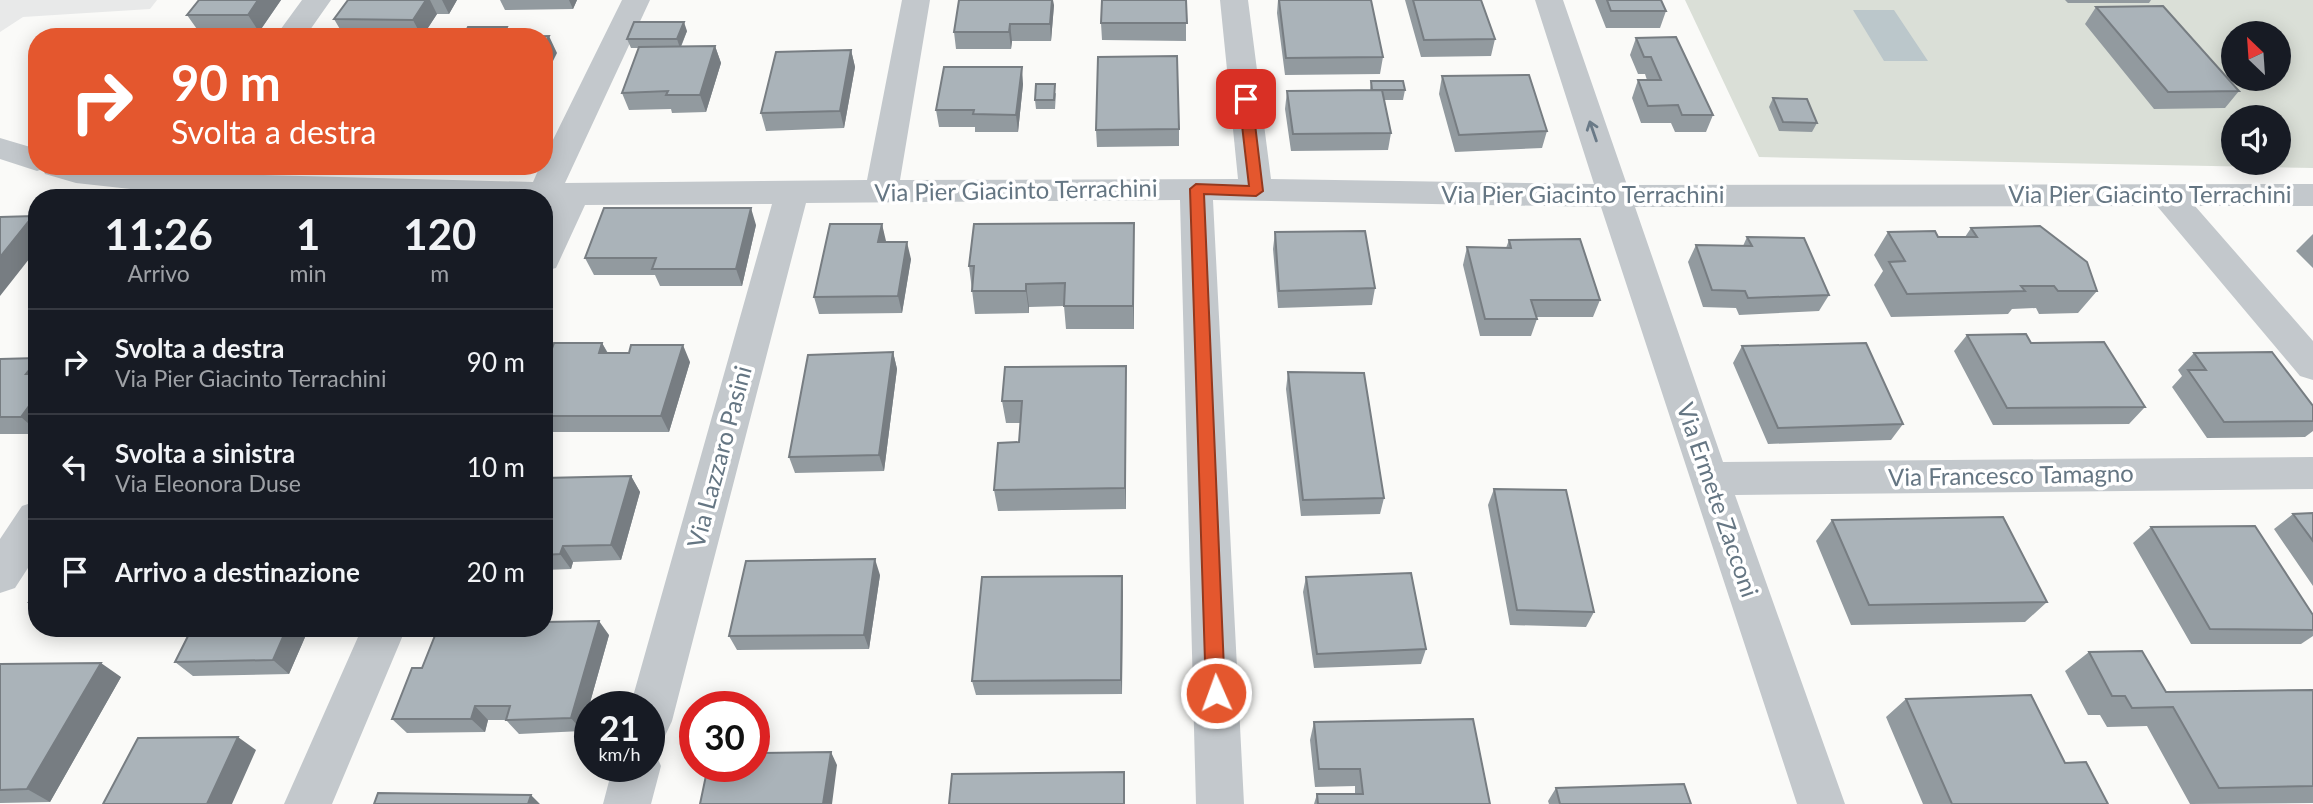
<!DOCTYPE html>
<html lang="it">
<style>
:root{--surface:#171b24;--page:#20242c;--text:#f1f3f6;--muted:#9ea1a6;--line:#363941}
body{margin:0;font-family:Lato,sans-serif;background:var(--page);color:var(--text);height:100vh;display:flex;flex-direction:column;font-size:26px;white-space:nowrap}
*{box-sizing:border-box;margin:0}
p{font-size:23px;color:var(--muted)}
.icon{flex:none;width:38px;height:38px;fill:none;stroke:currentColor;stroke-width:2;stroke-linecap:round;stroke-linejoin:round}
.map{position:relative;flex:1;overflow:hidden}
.sheet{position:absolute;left:28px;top:189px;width:525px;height:448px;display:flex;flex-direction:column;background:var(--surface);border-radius:28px;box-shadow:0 4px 18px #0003}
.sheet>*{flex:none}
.banner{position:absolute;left:28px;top:28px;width:525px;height:147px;border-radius:28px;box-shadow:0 4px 18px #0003;background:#e4572e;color:#fff;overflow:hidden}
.needle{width:46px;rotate:335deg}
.fabs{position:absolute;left:2221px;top:21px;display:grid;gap:14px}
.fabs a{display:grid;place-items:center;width:70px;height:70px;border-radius:50%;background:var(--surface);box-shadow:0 4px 18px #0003;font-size:35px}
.speed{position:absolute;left:574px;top:691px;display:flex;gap:14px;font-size:35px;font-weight:700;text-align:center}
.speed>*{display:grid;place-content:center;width:91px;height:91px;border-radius:50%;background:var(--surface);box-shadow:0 4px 18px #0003;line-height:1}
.speed small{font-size:18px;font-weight:400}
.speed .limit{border:10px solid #d22;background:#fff;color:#111}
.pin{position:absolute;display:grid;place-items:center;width:60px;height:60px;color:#fff;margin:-30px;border-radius:14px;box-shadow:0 4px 10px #0006}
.me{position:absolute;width:77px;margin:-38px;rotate:358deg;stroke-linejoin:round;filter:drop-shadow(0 0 5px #0008)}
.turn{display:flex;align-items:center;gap:24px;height:147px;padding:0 28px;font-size:32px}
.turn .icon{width:91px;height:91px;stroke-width:2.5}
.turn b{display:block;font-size:49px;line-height:60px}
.eta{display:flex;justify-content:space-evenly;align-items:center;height:119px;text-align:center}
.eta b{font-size:42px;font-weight:700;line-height:49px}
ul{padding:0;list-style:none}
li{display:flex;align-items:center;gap:21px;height:105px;padding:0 28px;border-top:2px solid var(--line)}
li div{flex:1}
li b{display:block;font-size:26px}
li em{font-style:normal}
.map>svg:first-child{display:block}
.built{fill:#e8e9e9}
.green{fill:#dadfd7;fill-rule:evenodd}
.water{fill:#bbc7cb}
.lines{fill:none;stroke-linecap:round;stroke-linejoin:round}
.minor{fill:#c3c8cc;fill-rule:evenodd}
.wall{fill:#929a9f}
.shaded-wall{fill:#777d82}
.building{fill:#aab3b9;stroke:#777d82;stroke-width:2}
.oneway{stroke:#6a7a87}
.route{fill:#e4572e;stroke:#94391e;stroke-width:2}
.labels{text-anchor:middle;stroke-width:7;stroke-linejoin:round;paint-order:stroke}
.street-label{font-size:24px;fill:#657683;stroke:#fff}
</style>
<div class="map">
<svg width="2313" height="804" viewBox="0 0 2313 804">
<rect width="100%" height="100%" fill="#fafaf8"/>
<!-- built -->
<path class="built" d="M0,0H157L150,9L23,17L0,32Z"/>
<!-- green -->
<path class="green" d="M1685,0H2313V168L1759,157ZM2233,33H2278V79H2233ZM2233,117H2278V163H2233Z"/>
<!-- water -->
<path class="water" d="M1853,10H1894L1928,61H1884Z"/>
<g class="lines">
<!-- minor -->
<path class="minor" d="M302,0H331L305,37H275Z
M622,0H650L565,183L867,180L902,0H930L900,180L1238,179L1220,0H1248L1271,179L1594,184L1535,0H1563L1627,185L2313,184V206H2195L2313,341V380L2300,376L2157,206L1635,207L1723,462L2313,457V489L1735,495L1845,804H1797L1601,207L1213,200L1244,804H1196L1180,200L806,203L672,721L665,736L649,743V707H630L772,204L585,205L556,268L544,271V220L551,205L544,204V198L185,195L76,183L45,174L43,169L37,171L0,159V138L37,149V166H123L185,173L533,182L540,166H544V158Z
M37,501V554L15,588L0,593V539L22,506Z
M362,628H406L332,804H284Z
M649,748L654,750L661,766L651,804H603L613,766H649Z"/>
</g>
<!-- wall -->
<path class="wall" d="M199,0H281L259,32H199L187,15Z
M348,0H457L449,14H437L422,37L344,36L334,19Z
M500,0H577L573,9L505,10Z
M1186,0V41L1102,40L1101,23Z
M1278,0H1371L1383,57L1380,74L1285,75L1277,13Z
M1405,0H1481L1495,39L1491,56L1421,57Z
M1595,0H1661L1666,11L1660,28H1606Z
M2065,0H2151L2149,3H2068Z
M1054,5L1051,41H1012L1011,49H956L954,32Z
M2096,7L2239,91L2225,108L2154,109L2085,24Z
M687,31L681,47L715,46L721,63L706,112L672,113L671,109L629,110L622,93L639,48H631L627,39Z
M1636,38L1713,115L1706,132H1675L1671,123H1641L1632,98L1638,80H1647L1645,74H1638L1630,55Z
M851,50L855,67L844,128L766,131L761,113Z
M1442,76L1547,131L1542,148L1455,152L1439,94Z
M1371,81L1405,90L1403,100H1384L1391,133L1388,150L1291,151L1285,109L1287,91H1370Z
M1023,84L1018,132H975V127H939L936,110Z
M1056,93L1055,109H1036L1035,100Z
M1773,98L1817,123L1812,132L1779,131L1769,107Z
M1179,129V146L1097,147L1096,130Z
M1134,223V329H1066L1064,306L1029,307V313L975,314L969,266Z
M882,224L885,242L911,259L902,313L819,314L814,297Z
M756,225L742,286H660L655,275H594L585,258Z
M1971,228L2097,291L2078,313L2039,314L2036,308L2012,309L2008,314L1891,317L1874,285L1883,271L1874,255L1888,232L1938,237H1965Z
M1275,232L1375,288L1372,305L1278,308L1273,249Z
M2313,234V268L2296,251Z
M1747,237L1829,295L1819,311L1739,315L1736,308L1703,307L1688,262L1696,245L1743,246Z
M1509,240L1600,300L1593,317H1536L1537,319L1531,336H1480L1463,265L1467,247L1506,248Z
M1967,335L2031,343L2145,407L2129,424L1993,425L1954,351Z
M602,343L608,353L690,362L669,432H544V371Z
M1742,346L1903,424L1891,440L1768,444L1733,363Z
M893,352L897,369L884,471L795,473L789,457Z
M2194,353L2313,406V431L2305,437L2207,438L2172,387L2182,376L2178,370Z
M37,358V434H0V359Z
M1288,372L1384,498L1380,514L1301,516L1286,389Z
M1126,388V509L998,511L994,490L1019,442L1021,423H1006L1002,401Z
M631,476L640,492L621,560L573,562L571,569L544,570V478Z
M1494,489L1594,612L1586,627L1510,625L1488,505Z
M2313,513V586L2274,529L2293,514Z
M1832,520L2047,602L2025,622L1851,625L1816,541Z
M2151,527L2313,615V636L2301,644H2191L2133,543Z
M880,575L869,649L737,650L729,636Z
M1122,576V694L976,695L972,681Z
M1306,577L1426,649L1421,664L1314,668L1303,592Z
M37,590V607L29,602Z
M309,628L289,674L193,676L175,662Z
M609,635L582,731L519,734L506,720H488L485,732L407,733L392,719L422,668Z
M2089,652L2166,692L2313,690V803L2190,804L2147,726L2107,727L2100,715H2088L2065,671Z
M0,664L121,677L50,802L0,803Z
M1906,699L2065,763L2108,804H1923L1886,717Z
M1314,722L1490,804H1314L1317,794H1355V786L1315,787L1310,740Z
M1556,788L1691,804H1549L1548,801Z"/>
<!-- shaded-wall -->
<path class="shaded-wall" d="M258,0H281L259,32L248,15Z
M426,0H430L437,14L422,37L413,20Z
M442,0H457L449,14Z
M569,0H577L573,9Z
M1052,0H1053L1054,5L1051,41L1050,24Z
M684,22L687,31L680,48L677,39Z
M1010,24L1012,41L1011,49L1009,32Z
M507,27L512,37H502Z
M549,36L557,53L544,79V46Z
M715,46L721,63L706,112L700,95Z
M851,50L855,67L844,128L840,111Z
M1022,67L1023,84L1018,132L1016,115Z
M751,208L756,225L742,286L736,269Z
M33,216L37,221V249L0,296V257Z
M1134,223V329L1133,306Z
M882,224L886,241L882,260L878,242Z
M907,242L911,259L902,313L898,296Z
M1026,284L1029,307V313L1026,291Z
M602,343L611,360L599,353Z
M683,345L690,362L669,432L661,416Z
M893,352L897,369L884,471L879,455Z
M37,360V384L26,374Z
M1126,366V509L1125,488Z
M37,395V431L21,417Z
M631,476L640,492L621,560L611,545Z
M563,546L573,562L571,569L560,554Z
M875,559L880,575L869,649L864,635Z
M1122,576L1123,592L1122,694L1121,680Z
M599,621L609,635L582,731L571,718Z
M287,628H309L289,674L273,660Z
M101,663L121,677L50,802L27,789Z
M475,706L488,720L485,732L471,719Z
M238,737L256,750L232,804H207Z
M831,752L837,765L832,804H823Z
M531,795L540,804H528Z"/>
<!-- building -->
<path class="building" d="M199,0H258L248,15H187Z
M348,0H426L413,20L334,19Z
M959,0H1052L1050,24H1010L1009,32H954Z
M1102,0H1186L1187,23H1101Z
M1279,0H1371L1383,57L1286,58Z
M1413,0H1481L1495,39L1424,40Z
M1607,0H1661L1666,11H1611Z
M2163,6L2239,91L2168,92L2096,7Z
M634,22H684L677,39H627Z
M468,27H507L502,37H463Z
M549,36L544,46V37H507Z
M1676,37L1713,115H1682L1678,105L1648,106L1638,80H1661L1651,57H1644L1636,38Z
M715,46L700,95H666L668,91L622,93L639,47Z
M851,50L840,111L761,113L776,52Z
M1177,56L1179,129L1096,130L1098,57Z
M944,67H1022L1016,115L973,114L974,110H936Z
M1529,75L1547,131L1459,135L1442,76Z
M1371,81H1403L1405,90H1372Z
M1036,84H1055L1054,100H1035Z
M1382,90L1391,133L1293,134L1287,91Z
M1773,98L1807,99L1817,123L1783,122Z
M604,208H751L736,269H652L656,258H585Z
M33,216L0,257V217Z
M1134,223L1133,306H1064L1065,283L1026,284V291H972L974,266H969L974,224Z
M830,224H882L878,242H907L898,296L814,297Z
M2040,226L2087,262L2097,291H2058L2054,286H2021L2025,291L1907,294L1889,262L1905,261L1888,232L1935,231L1938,237H1977L1971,228Z
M1365,231L1375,288L1279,291L1275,232Z
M1747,237L1804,238L1829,295L1748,298L1745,291L1712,290L1696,245L1752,246Z
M1580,239L1600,300H1531L1537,319H1485L1467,247L1511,248L1509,240Z
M2026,334L2031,343L2104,342L2145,407L2007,408L1967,335Z
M554,343H602L599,353H629L631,345H683L661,416H544V371Z
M1866,343L1903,424L1778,428L1742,346Z
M893,352L879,455L789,457L808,355Z
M2272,352L2313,406V421L2224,422L2188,370H2206L2194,353Z
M37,358V360L26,374H37V395L21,417H0V359Z
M1126,366L1125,488L994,490L998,443L1019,442L1022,401H1002L1005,367Z
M1288,372L1364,373L1384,498L1303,500Z
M631,476L611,545L563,546L560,554L544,555V478Z
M1494,489L1566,490L1594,612L1517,610Z
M2313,513V541L2293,514Z
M2003,517L2047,602L1869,605L1832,520Z
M2255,526L2313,615V630L2210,629L2151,527Z
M875,559L864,635L729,636L746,561Z
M1411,573L1426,649L1317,654L1306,577Z
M1122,576L1121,680L972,681L982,577Z
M37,590V602H29Z
M599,621L571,718L506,720L510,706H475L471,719H392L412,668H422L438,628H544V622Z
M192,628H287L273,660L175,662Z
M2142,651L2166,692L2313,690V786L2219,788L2173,707L2132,708L2125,696H2112L2089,652Z
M101,663L27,789L0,790V664Z
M2031,695L2065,763L2086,762L2108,804H1952L1906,699Z
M1473,719L1490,804H1318L1317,794H1363L1360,769H1319L1314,722Z
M238,737L207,804H103L138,738Z
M831,752L823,804H700L708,766H754V753Z
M1124,772V804H949L952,774Z
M1684,784L1691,804H1560L1556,788Z
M378,793L531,795L528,804H374Z"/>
<!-- one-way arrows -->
<defs><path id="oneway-shaft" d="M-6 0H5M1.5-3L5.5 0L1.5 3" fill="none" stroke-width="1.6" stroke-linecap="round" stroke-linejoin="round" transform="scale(1.75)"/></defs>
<use class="oneway" href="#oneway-shaft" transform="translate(1593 131) rotate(-109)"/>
<!-- route -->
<path class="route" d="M1246,95L1252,99L1263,191L1256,196L1204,194L1225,693L1222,699L1216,702L1209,699L1206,693L1190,189L1196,184L1249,186L1239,99Z"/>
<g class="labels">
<!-- street labels -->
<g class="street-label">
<text transform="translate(1016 191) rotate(-1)" y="8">Via Pier Giacinto Terrachini</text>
<text x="1583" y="203">Via Pier Giacinto Terrachini</text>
<text x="2150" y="203">Via Pier Giacinto Terrachini</text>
<text transform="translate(720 457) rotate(-75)" y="8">Via Lazzaro Pasini</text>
<text transform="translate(2011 476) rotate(-1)" y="8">Via Francesco Tamagno</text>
<text transform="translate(1717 500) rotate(71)" y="8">Via Ermete Zacconi</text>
</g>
</g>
</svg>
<div class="fabs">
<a><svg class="needle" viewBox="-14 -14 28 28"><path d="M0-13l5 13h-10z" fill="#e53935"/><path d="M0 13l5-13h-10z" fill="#9ea1a6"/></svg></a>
<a><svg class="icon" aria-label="sound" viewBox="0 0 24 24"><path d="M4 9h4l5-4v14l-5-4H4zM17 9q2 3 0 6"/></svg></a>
</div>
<div class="speed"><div>21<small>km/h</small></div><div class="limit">30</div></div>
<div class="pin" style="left:1246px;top:99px;background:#d93025"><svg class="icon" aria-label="arrive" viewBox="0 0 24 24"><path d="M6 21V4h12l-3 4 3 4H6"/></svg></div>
<svg class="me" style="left:1216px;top:693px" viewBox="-20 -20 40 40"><circle r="17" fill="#e4572e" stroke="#fff" stroke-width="3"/><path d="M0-11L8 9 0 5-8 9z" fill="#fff"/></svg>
<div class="banner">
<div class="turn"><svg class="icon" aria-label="right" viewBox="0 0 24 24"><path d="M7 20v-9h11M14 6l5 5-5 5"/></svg><div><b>90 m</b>Svolta a destra</div></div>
</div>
<section class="sheet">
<div class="eta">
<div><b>11:26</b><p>Arrivo</p></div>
<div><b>1</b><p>min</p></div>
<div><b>120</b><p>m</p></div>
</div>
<ul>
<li><svg class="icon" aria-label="right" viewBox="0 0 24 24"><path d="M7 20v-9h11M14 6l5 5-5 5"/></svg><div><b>Svolta a destra</b><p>Via Pier Giacinto Terrachini</p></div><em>90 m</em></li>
<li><svg class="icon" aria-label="left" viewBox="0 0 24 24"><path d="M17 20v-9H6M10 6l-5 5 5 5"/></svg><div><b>Svolta a sinistra</b><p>Via Eleonora Duse</p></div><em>10 m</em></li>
<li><svg class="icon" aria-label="arrive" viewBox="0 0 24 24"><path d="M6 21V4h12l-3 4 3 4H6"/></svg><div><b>Arrivo a destinazione</b></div><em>20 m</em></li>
</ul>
</section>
</div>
